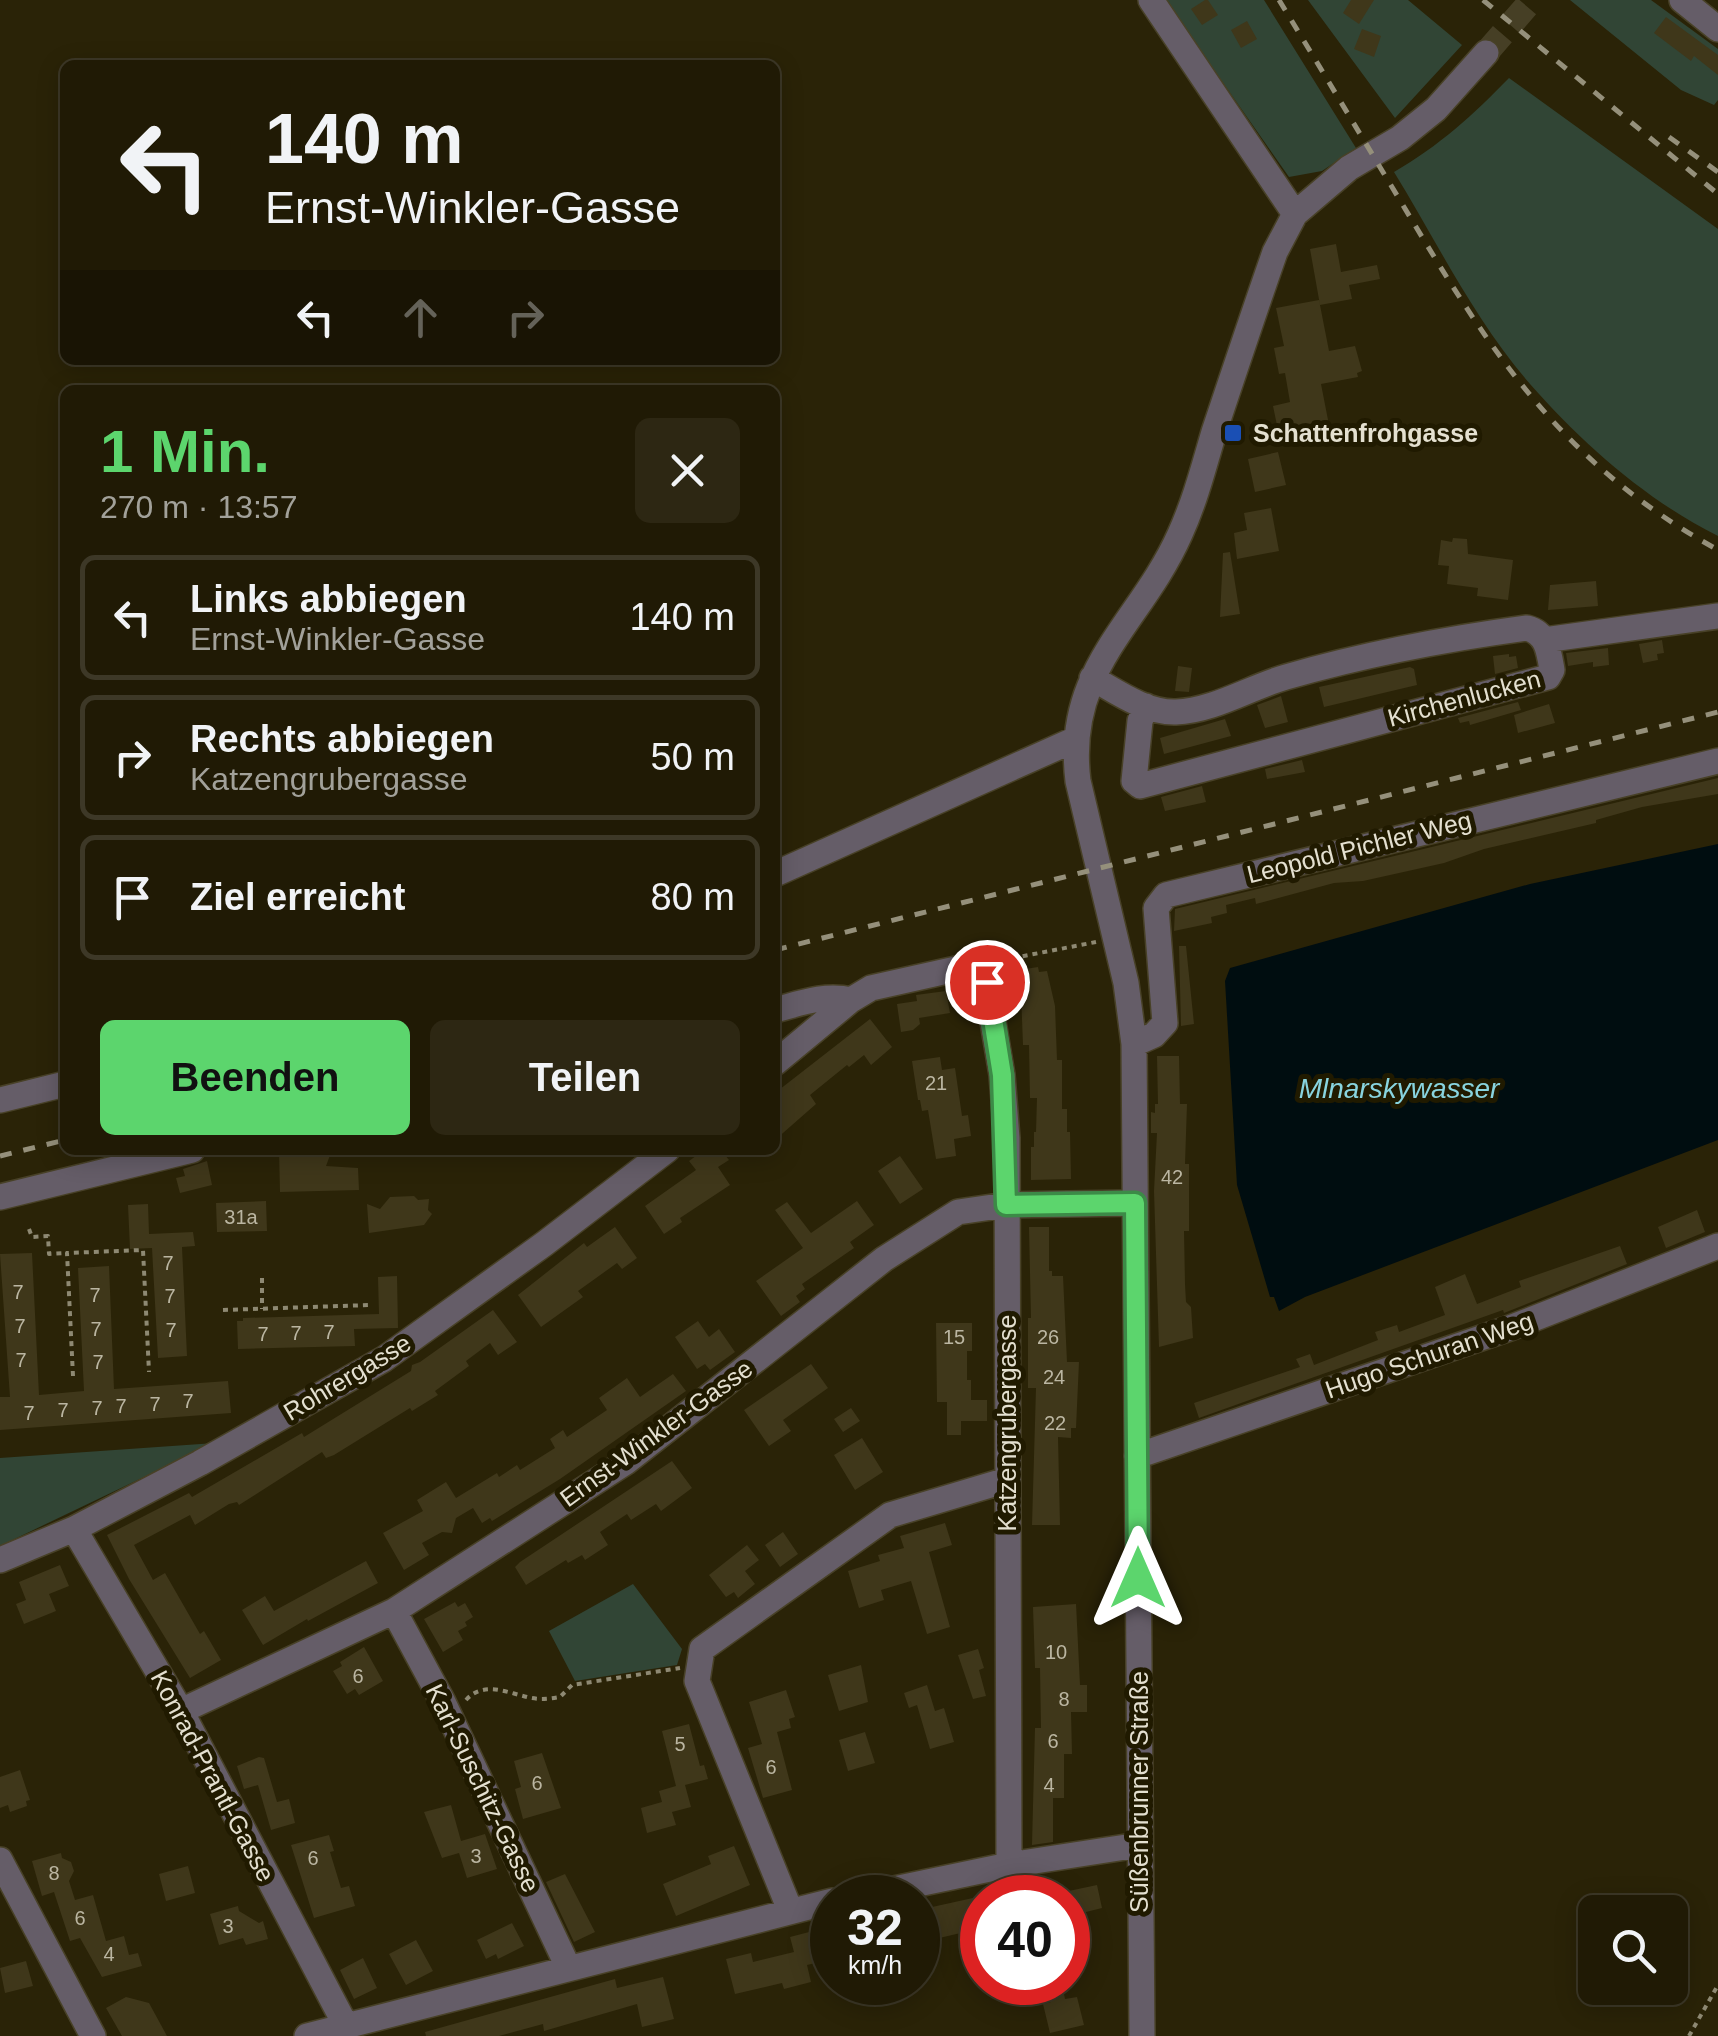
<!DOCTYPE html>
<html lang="de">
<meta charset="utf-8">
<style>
:root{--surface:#201a05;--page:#2d2713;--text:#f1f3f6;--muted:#a2a19a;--line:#3d3827;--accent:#5cd56d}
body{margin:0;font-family:Helvetica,sans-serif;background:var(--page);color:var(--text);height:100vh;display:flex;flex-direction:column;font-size:38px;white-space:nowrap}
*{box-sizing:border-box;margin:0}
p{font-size:32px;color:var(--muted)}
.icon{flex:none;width:55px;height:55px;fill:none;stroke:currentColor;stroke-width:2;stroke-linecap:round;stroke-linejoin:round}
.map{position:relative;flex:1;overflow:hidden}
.panel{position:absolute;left:60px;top:385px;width:720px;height:770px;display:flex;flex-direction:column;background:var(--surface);border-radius:15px;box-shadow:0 5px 25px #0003,0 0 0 2px var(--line)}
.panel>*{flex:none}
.top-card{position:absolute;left:60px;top:60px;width:720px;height:305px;border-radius:15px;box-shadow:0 5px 25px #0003,0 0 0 2px var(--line);background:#201a05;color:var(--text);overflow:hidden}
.fabs{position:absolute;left:1578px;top:1895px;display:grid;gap:20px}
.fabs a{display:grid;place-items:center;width:110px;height:110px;border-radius:15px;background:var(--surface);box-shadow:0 5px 25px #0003,0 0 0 2px var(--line);font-size:50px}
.speed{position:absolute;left:810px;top:1875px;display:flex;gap:20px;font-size:50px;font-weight:700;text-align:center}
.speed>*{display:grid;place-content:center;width:130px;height:130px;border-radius:50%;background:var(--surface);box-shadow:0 5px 25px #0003,0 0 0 2px var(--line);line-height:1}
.speed small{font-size:25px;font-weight:400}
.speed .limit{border:15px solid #d22;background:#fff;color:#111}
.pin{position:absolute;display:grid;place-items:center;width:85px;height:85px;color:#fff;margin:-42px;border:5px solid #fff;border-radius:50%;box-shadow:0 2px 10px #0007}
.me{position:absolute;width:110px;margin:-55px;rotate:0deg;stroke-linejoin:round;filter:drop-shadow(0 0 8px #0008)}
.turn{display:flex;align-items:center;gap:35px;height:210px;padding:0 40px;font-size:45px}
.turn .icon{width:130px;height:130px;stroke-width:2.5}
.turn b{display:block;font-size:70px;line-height:85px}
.lanes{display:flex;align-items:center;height:95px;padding:0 40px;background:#0003;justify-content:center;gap:50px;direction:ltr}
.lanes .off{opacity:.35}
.round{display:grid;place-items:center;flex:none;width:105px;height:105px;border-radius:15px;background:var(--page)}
.headline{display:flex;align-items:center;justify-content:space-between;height:170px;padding:0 40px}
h1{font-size:60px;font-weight:800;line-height:75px;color:var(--accent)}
.cta{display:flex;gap:20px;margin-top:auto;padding:20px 40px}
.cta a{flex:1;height:115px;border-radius:15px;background:var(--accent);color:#111;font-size:40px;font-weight:800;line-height:115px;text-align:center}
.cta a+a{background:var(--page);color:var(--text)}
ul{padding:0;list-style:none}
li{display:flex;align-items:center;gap:30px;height:125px;margin:0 20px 15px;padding:0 20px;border:5px solid var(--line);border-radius:15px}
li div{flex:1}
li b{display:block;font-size:38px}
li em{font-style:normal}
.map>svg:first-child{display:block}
.green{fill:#314535}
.water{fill:#000d10}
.building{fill:#3f371a}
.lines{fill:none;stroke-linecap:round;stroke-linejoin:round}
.minor-tunnel{stroke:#463f25;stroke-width:25;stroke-dasharray:25 12;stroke-linecap:butt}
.minor-casing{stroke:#484127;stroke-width:28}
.path{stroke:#8e8973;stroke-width:4;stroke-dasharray:5 5;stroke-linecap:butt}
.minor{stroke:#655d68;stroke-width:25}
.rail{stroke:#95907b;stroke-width:5;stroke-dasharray:12 12;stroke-linecap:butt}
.route-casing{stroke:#3c8a47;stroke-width:25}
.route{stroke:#5cd56d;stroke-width:18}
.transit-dot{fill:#1a4fb4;stroke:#201a00;stroke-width:4}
.labels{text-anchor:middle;stroke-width:10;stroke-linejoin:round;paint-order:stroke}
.number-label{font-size:20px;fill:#bbb6a2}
.poi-label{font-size:25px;font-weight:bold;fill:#e4e0d0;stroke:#201a00;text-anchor:start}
.street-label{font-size:25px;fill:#e4e0d0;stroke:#201a00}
.water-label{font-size:28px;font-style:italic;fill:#88d4df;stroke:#201a00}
</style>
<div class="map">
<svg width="1718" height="2036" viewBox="0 0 1718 2036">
<rect width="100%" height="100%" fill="#2a2307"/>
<!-- green -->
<path class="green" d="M1165,0H1264L1356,148L1322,171L1289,177Z
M1308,0H1408L1462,45L1395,118Z
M1570,0H1651L1718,49V100L1714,105L1681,90Z
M1509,78L1718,229V536C1646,500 1583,444 1530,384C1475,321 1437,242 1394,172C1439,146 1473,115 1509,78Z
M215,1443L0,1546V1458Z
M633,1584L682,1649L677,1665L575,1681L549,1631Z"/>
<!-- water -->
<path class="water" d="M1718,844V1140L1305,1297L1279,1311L1274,1297H1270L1237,1185L1225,981L1230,968L1530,884Z"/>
<!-- building -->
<path class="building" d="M1205,0H1208L1218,15L1202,25L1191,9Z
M1351,0H1374L1359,24L1343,13Z
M1666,17L1718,55V75L1694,56L1691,61L1654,33Z
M1247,21L1257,39L1241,48L1231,30Z
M1362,29L1381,36L1374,57L1354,49Z
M1336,244L1341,272L1377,265L1380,279L1349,285L1352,299L1320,305L1310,249Z
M1319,300L1329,351L1355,346L1362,371L1357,373L1358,377L1321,384L1329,425L1279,435L1273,406L1290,402L1285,373L1279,374L1274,348L1284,346L1276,308Z
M1278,452L1286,485L1255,492L1248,459Z
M1271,508L1279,551L1237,559L1234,533L1247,530L1244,513Z
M1453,538L1467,539L1468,554L1513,560L1508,600L1477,596L1478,588L1447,584L1449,566L1438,565L1441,540L1452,542Z
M1230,552L1240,614L1220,617L1223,553Z
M1596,581L1598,606L1548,610L1550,585Z
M1662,640L1664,653L1657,654L1658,660L1643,663L1639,644Z
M1608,648L1609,665L1593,667V662L1568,666L1566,653Z
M1509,654V657L1516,656L1518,668L1495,674L1493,656Z
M1178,666L1192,668L1189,692L1175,691Z
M1410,667L1414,669L1417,685L1324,707L1319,687Z
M1281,696L1288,722L1265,728L1257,705Z
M1518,702L1521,710L1470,725L1469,721L1460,723L1458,718Z
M1549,704L1555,723L1518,733L1514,715Z
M1225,719L1231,736L1164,754L1160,738Z
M1302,760L1305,772L1267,779L1265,769Z
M1718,778V794L1642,807L1596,820V823L1484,849L1444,863L1363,881L1334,883L1256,904L1255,898L1226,905L1227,913L1211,917L1212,923L1174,931L1175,909Z
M1202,786L1206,802L1165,811L1161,797Z
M1179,946H1186L1194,1024L1181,1026Z
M1038,967L1039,972L1047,971L1055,1006L1057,1060H1062V1109H1067V1132H1070L1071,1179L1031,1180V1147H1034V1132H1036L1037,1098H1030L1029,1045H1023L1021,993L1011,995L1007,972Z
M946,991L950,1013L919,1018L920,1024L913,1030L901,1032L897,1004L917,1001L916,995Z
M870,1019L892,1047L871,1065L864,1055L849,1067L847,1065L810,1095L816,1104L775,1140V1093Z
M1157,1056H1179L1180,1104H1187L1185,1164H1189V1231H1184L1185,1284L1186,1302L1191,1307L1193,1338L1159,1347L1154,1191L1157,1133H1151V1112L1155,1113V1104H1158Z
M940,1057L942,1070L955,1068L962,1116L968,1115L971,1136L954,1139L956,1156L936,1159L928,1110L922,1111L920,1100H918L912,1061Z
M279,1150H332L326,1166L358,1168L359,1190L280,1192Z
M704,1150H721L729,1160L718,1167L730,1185L680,1218L682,1222L664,1234L645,1206L696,1170L689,1161Z
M900,1156L923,1189L900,1204L878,1171Z
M207,1161L212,1185L180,1193L176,1178L185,1176L183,1169Z
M414,1196L418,1200L429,1199L428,1210L432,1214L424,1225L369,1233L367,1204L380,1209L390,1197Z
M266,1201L267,1231L217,1232L216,1203Z
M857,1201L874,1225L850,1242L854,1248L802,1284L805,1289L796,1296L800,1302L781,1316L756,1281L803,1248L775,1210L787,1202L811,1233Z
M148,1204L149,1234L193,1232L195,1246L182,1247L187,1356L158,1358L152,1248L130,1249L128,1205Z
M1697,1210L1705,1232L1666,1248L1658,1227Z
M615,1227L637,1258L622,1269L617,1263L578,1291L583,1297L541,1327L518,1295L584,1243L587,1247Z
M1029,1227H1049V1271H1052V1276H1063L1067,1362H1079L1076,1428H1071V1438L1058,1437L1060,1525H1032L1036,1388H1028V1318H1031Z
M1620,1246L1627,1264L1504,1313L1503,1310L1199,1418L1194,1403L1300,1367L1296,1359L1310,1354L1314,1365L1378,1340L1375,1332L1397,1325L1399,1332L1445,1315L1435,1287L1465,1274L1477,1304L1521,1287L1519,1281Z
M32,1253L39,1395L84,1391L78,1268L109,1266L114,1389L228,1381L231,1413L0,1430V1397H10L0,1254Z
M397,1276L398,1328L354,1329L355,1346L238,1349L237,1321H243V1318L379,1314L378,1277Z
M493,1310L517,1342L498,1355L490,1343L466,1361L469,1366L435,1391L438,1395L412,1411L410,1408L334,1455L326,1458L322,1452L239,1505L237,1502L229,1504L195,1525L190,1515L134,1545L153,1580L165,1573L200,1634L204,1631L221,1660L190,1678L129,1579L107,1535L189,1493L192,1497L302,1433L304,1437L411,1371L412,1365L420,1362Z
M698,1321L709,1337L719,1329L735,1352L710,1370L705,1364L697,1369L675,1337Z
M936,1323H972V1351H967V1380H971V1400H987V1421H961V1435H947V1402H937Z
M811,1364L828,1388L783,1420L791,1431L769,1446L744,1410Z
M673,1374L686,1391L560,1479L492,1521L490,1518L482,1523L473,1508L456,1518L452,1533L442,1532L422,1543L429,1555L404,1570L383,1533L423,1511L417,1500L446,1482L456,1498L497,1473L499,1477L517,1465L520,1470L555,1448L550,1439L563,1430L567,1437L607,1410L599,1398L627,1378L640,1397Z
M851,1408L860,1421L843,1432L834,1419Z
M862,1438L883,1472L855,1490L834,1455Z
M672,1461L692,1488L661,1511L656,1504L631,1520L627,1514L600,1532L608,1545L585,1560L582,1555L568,1563L566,1560L526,1585L515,1567L520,1562Z
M945,1523L952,1545L929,1552L950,1627L927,1634L911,1581L881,1590L884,1600L859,1608L848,1571L880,1561L878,1555L904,1548L900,1536Z
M783,1532L798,1554L780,1567L765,1545Z
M747,1545L759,1560L745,1571L755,1584L738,1598L734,1592L726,1597L709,1575Z
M366,1561L378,1583L308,1621L307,1619L263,1645L242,1610L265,1596L274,1611Z
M60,1565L69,1586L49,1594L56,1611L24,1624L16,1604L26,1600L19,1582Z
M455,1602L458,1607L465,1603L473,1617L465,1622L467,1626L458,1631L463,1640L443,1652L424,1619Z
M1076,1604L1080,1685H1087V1712H1071L1072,1754H1064V1798H1053V1842L1032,1845L1035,1728H1041L1040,1668H1035L1033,1607Z
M364,1647L383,1681L359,1695L355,1689L347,1694L333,1671L342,1666L340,1662Z
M978,1649L984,1668L979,1670L986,1696L973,1699L958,1655Z
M861,1665L868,1702L839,1711L828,1675Z
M927,1685L935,1711L944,1708L954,1742L930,1749L917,1705L909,1708L904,1693Z
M786,1690L795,1717L789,1719L791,1728L777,1732L792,1790L763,1798L748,1748L762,1744L749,1702Z
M689,1724L700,1766L704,1765L708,1779L685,1785L691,1807L672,1812L676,1825L647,1833L641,1808L662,1802L659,1791L676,1786L662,1731Z
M865,1732L875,1763L848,1771L839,1740Z
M542,1753L561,1808L523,1819L515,1789L521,1787L514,1761Z
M259,1757L264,1758L277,1802L289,1799L295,1823L271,1830L258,1785L244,1789L237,1766Z
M20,1770L30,1800L26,1801L27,1806L10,1812L8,1805L0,1808V1777Z
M451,1805L461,1841L485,1834L497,1869L467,1878L459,1853L442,1858L424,1812Z
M329,1835L334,1851L330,1852L341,1888L349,1886L355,1906L314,1918L291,1845Z
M734,1846L750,1885L676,1916L663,1884L711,1864L708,1856Z
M61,1853L62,1858L71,1862L74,1871L69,1881L75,1900L93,1895L106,1941L124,1936L129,1955L138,1953L142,1966L102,1977L80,1938L70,1941L54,1892L42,1896L32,1861Z
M188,1866L195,1893L166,1901L159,1874Z
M565,1874L595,1932L574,1942L546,1882Z
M1097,1885L1102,1908L1070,1916L1064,1892Z
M982,1896V1928L918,1943V1920L925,1918L923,1909Z
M238,1906L239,1911L259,1923L263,1921L268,1939L246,1945L243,1938L219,1945L210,1914Z
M512,1923L524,1946L498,1959L496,1954L486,1959L477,1940Z
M832,1926V1959L807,1965L811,1982L784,1989L782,1983L735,1994L726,1959L751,1953L753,1962L794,1952L790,1937Z
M416,1940L433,1971L406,1985L389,1954Z
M363,1958L377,1988L354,1999L340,1970Z
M26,1961L33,1986L5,1993L0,1968Z
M663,1977L674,2019L642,2027L637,2004L544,2031L543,2024L499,2036H426L425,2032L615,1979L617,1988Z
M1064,1994L1065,1999L1077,1997L1084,2025L1050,2033L1043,2004L1051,2002L1050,1998Z
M126,1997L149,2003L167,2036H122L106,2008Z"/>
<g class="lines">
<!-- minor-tunnel -->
<path class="minor-tunnel" d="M1486,53L1532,0"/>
<defs>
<path id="minor" d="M1151,0L1295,214
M1682,0L1718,29
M1544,640L1718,616
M1092,678C1117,692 1146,713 1176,712C1213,711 1251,687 1286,677C1366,654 1445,639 1527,628C1547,633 1549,652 1552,670L1548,677L1140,786L1134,781L1140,721L1146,706
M775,874L1076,739
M775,1010C801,1003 825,994 851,1000
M1134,1044L1154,1035L1165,1023L1156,908L1166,895L1718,761
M775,1063L851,1000L871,988L983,963L1002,1075L1007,1138L1009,1865
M0,1100L65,1084
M0,1197L192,1150
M1137,1456L1510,1328L1718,1246
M74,1529L181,1711L346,2026
M0,1560L74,1529L200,1463L384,1359L544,1244L667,1150
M394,1611L443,1702L568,1967
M181,1711L394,1611L626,1462L884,1259L958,1212L1006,1205L1135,1203
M0,1860L93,2036
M851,1898L1009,1865L1139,1845
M790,1910L697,1681L702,1649L890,1515L1007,1480
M307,2036L832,1901
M1142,2036L1134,1044L1126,983L1078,781C1064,668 1140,624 1180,534C1195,501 1204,466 1214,432C1234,372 1254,312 1275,252L1295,214L1349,168L1400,138L1436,109L1486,53"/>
</defs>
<!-- minor casing -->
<use href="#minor" class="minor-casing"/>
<!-- path -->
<path class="path" d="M1003,960L1096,942
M29,1229L32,1237L48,1236L49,1254L67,1253
M262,1278V1309
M223,1310L369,1305
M73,1376L67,1253L143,1250L149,1372
M466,1700C483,1681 506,1692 527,1697C538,1700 549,1699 560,1697L572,1685L680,1668
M1689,2036L1718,1985"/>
<!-- minor -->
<use href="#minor" class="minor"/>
<!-- rail -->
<path class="rail" d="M1279,0C1320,67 1360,134 1401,202C1491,352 1559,462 1718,550
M1483,0L1718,194
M1669,137L1718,172
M775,950L1718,712
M0,1156L65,1140"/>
</g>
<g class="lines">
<defs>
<path id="route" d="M987,982L1002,1075L1006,1205L1135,1203L1138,1578"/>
</defs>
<!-- route casing -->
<use href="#route" class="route-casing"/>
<!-- route -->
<use href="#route" class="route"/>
</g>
<!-- markers -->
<rect class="transit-dot" x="1223" y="423" width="20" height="20" rx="5"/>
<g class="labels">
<!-- number labels -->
<g class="number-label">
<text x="936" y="1090">21</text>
<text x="1172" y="1184">42</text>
<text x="241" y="1224">31a</text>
<text x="168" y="1270">7</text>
<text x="18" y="1299">7</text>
<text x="95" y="1302">7</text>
<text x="170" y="1303">7</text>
<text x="20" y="1333">7</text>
<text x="96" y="1336">7</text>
<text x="171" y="1337">7</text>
<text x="329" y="1339">7</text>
<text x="296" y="1340">7</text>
<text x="263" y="1341">7</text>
<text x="954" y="1344">15</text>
<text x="1048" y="1344">26</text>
<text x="21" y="1367">7</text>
<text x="98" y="1369">7</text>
<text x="1054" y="1384">24</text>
<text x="188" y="1408">7</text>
<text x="155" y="1411">7</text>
<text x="121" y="1413">7</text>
<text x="97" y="1415">7</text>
<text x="63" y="1417">7</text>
<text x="29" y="1420">7</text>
<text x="1055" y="1430">22</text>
<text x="1056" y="1659">10</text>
<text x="358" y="1683">6</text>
<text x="1064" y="1706">8</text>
<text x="1053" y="1748">6</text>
<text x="680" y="1751">5</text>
<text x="771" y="1774">6</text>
<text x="537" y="1790">6</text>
<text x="1049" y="1792">4</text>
<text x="476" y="1863">3</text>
<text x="313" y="1865">6</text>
<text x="54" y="1880">8</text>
<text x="80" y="1925">6</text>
<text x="228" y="1933">3</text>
<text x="109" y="1961">4</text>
</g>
<!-- poi labels -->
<g class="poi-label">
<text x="1253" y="442">Schattenfrohgasse</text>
</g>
<!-- street labels -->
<g class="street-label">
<text transform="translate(1464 698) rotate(-15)" y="9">Kirchenlucken</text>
<text transform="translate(1359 847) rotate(-14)" y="9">Leopold Pichler Weg</text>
<text transform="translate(1429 1355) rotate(-19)" y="9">Hugo Schuran Weg</text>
<text transform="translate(347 1377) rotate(-31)" y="9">Rohrergasse</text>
<text transform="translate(1007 1423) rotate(-90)" y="9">Katzengrubergasse</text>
<text transform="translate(656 1433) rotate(-36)" y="9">Ernst-Winkler-Gasse</text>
<text transform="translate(213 1776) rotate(62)" y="9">Konrad-Prantl-Gasse</text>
<text transform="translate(483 1788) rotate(64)" y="9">Karl-Suschitz-Gasse</text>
<text transform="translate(1139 1792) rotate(-90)" y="9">Süßenbrunner Straße</text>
</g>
<!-- water labels -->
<g class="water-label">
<text x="1399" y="1098">Mlnarskywasser</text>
</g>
</g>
</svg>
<div class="fabs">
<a><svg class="icon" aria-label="search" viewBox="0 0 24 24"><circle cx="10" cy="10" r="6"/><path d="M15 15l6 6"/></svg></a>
</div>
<div class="speed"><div>32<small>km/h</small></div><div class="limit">40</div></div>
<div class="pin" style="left:987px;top:982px;background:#d93025"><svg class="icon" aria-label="arrive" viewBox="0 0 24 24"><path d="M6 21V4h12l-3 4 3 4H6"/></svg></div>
<svg class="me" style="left:1138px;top:1578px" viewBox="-20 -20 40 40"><path d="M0-17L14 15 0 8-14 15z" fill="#5cd56d" stroke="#fff" stroke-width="4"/></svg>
<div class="top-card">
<div class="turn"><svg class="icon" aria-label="left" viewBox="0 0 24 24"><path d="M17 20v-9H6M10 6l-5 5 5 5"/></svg><div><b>140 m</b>Ernst-Winkler-Gasse</div></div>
<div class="lanes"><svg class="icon" aria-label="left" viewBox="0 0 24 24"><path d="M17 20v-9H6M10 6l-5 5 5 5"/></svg><svg class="icon off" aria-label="ahead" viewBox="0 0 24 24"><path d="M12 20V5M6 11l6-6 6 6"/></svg><svg class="icon off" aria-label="right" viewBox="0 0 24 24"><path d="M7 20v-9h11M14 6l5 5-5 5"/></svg></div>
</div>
<section class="panel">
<div class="headline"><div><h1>1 Min.</h1><p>270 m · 13:57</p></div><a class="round"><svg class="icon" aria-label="close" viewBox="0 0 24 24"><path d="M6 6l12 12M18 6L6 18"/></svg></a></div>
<ul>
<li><svg class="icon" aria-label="left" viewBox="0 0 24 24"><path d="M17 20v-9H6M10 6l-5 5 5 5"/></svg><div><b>Links abbiegen</b><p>Ernst-Winkler-Gasse</p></div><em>140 m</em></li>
<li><svg class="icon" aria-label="right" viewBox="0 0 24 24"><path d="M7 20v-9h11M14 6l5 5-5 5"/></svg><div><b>Rechts abbiegen</b><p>Katzengrubergasse</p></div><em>50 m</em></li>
<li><svg class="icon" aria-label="arrive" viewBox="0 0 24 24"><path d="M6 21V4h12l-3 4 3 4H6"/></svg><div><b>Ziel erreicht</b></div><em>80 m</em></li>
</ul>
<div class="cta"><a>Beenden</a><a>Teilen</a></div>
</section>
</div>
